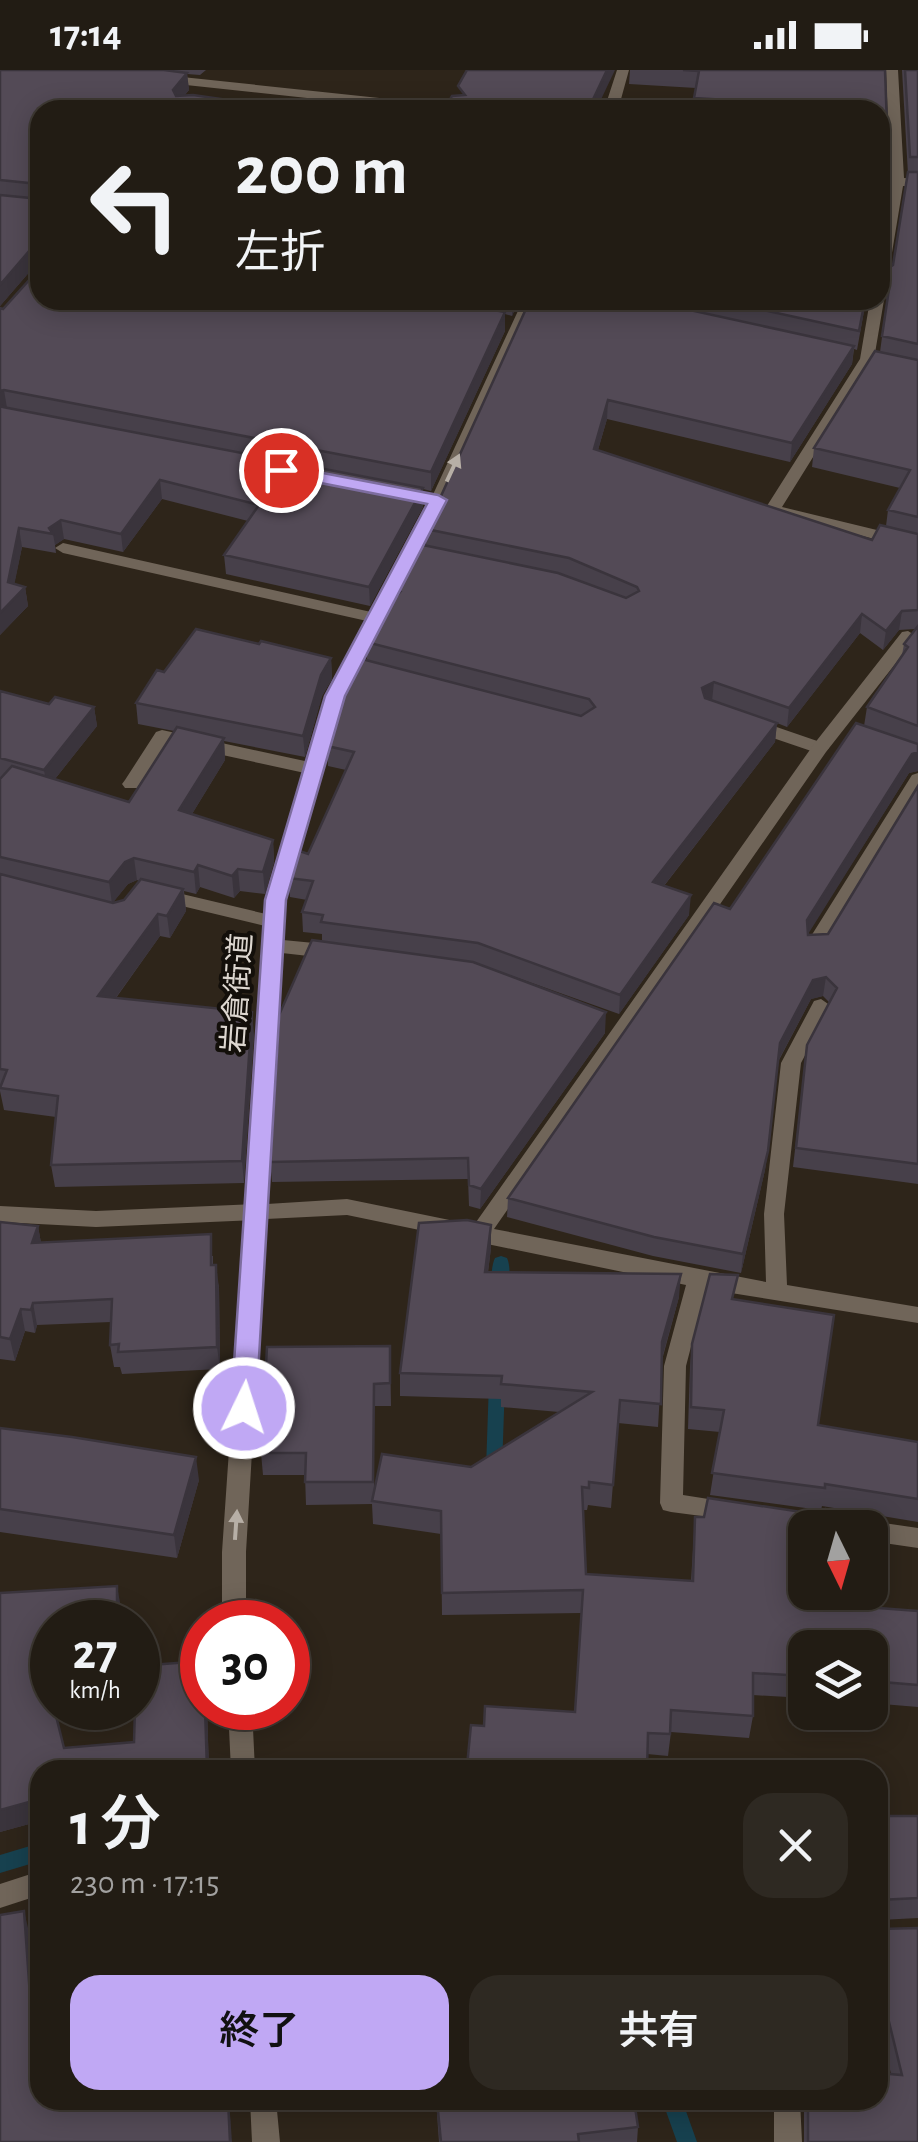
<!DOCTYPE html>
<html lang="ja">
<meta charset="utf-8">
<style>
:root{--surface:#221c14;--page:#2e2922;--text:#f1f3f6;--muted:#a2a1a0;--line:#3f3a34;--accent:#c0a8f4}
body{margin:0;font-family:"Alegreya Sans","Noto Sans JP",sans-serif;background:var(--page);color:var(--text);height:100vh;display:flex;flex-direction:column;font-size:38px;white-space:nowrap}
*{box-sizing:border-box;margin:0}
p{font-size:32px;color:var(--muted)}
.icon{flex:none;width:55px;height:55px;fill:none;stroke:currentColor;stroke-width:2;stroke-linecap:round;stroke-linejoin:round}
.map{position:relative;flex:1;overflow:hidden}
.drawer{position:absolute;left:30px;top:1690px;width:858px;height:350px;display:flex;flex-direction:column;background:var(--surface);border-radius:30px;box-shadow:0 5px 25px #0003,0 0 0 2px var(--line)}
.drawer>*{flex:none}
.hud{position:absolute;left:30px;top:30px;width:860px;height:210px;border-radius:30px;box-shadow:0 5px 25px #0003,0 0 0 2px var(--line);background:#221c14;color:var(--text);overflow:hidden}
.needle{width:65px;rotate:175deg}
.buttons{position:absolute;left:788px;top:1440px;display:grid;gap:20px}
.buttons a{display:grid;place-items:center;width:100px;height:100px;border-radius:20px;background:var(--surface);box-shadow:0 5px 25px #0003,0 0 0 2px var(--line);font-size:50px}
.speed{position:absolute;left:30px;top:1530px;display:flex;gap:20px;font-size:50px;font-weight:700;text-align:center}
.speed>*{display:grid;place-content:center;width:130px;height:130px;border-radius:50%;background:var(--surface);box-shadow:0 5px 25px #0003,0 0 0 2px var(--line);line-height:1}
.speed small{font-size:25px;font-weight:400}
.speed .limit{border:15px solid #d22;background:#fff;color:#111}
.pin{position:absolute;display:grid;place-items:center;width:85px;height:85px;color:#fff;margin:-42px;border:5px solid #fff;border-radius:50%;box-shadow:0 2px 10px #0007}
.me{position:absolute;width:110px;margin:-55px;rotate:4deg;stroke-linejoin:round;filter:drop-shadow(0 0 8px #0008)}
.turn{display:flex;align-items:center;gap:35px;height:210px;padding:0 40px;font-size:45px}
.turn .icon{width:130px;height:130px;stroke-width:2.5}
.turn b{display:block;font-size:70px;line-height:85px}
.round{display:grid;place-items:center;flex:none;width:105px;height:105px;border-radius:30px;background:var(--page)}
.head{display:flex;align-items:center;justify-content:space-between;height:170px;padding:0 40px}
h1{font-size:60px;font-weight:600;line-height:75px}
.button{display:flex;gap:20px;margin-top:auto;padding:20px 40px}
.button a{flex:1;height:115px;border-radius:30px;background:var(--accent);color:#111;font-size:40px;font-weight:600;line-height:115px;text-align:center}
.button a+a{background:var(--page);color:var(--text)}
.status{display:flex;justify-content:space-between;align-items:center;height:70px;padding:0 50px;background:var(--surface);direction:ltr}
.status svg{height:28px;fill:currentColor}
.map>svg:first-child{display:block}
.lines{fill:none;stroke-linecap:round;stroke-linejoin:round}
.stream{fill:#17414f;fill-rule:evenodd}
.service{fill:#706559;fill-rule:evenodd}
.minor{fill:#706559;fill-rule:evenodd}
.tertiary{fill:#706559;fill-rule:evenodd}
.wall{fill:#47404a;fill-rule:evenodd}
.shaded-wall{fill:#3a343c}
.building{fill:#534a56;stroke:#3a343c;stroke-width:2.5}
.oneway{fill:#b7afa6}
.route{fill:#c0a8f4;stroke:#7d6d9f;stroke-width:2.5}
.labels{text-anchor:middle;stroke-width:8;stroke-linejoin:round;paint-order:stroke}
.street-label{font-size:30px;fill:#ddd7d0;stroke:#130f0a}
</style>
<div class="status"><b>17:14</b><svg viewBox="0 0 49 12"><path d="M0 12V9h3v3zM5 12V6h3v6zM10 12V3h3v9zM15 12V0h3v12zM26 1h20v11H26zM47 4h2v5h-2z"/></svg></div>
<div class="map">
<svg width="918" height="2072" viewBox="0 0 918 2072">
<rect width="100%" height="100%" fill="#2e251a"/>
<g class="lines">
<!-- stream -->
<path class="stream" d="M501,1186L507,1188C511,1196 510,1215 506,1223H494C490,1215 491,1196 495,1188Z
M497,1305L503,1307L505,1312L502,1399L500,1404L494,1406L488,1404L486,1399L489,1312L491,1307Z
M40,1773V1791L0,1803V1785Z
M662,2030H682L697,2072H677Z"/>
<!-- service -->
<path class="service" d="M750,648L826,674L829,678L820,684L744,658L741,654Z
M162,660L314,693L323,699L314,705L167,673L137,718H125L122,714L125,710L156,662Z
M918,703V723L822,881H808L806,876L808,871L912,705Z
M40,1801V1825L0,1838V1814Z
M774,2030H800L802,2072H774Z"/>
<!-- minor -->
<path class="minor" d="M617,0H629L618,40H604Z
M886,0H898L904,108L918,109V117L903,116L887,213L880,217V171L890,114L880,113V105L890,106Z
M163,5L455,36L462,40H418L158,12V6Z
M880,226L884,230L874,289L782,437L918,470V480L767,442L765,439L860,289L870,230H880Z
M523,230H537L446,431L344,627L285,830L283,870L335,875L344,882L335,889L282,883L267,1134L347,1129L474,1155L814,674L902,562L908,561L916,566L914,570L826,682L494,1159L766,1212L764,1144L781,993L814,931L821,929L831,936L801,993L784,1144L787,1215L918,1237V1253L706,1219L686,1296L683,1425L740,1434L743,1441L740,1448L732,1450L671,1442L663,1440L660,1433L664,1296L686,1215L347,1145L266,1149L246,1482V1552H222V1482L265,856L161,831L152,825L161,819L266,844L267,830L326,627L367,551L63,483L55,478L63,473L371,542L430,431Z
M800,1441L855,1451L858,1458H805V1461L792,1458L789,1451L792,1444Z
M870,1451L918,1458V1478L870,1471V1458H860Z
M228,1638H252L255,1700H231Z
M250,2030H276L280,2072H252Z"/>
<!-- tertiary -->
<path class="tertiary" d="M257,1134L264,1136L267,1142L264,1148L257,1150L96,1157L0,1152V1136L96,1141Z"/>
</g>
<!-- wall -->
<path class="wall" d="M0,0H206L200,5L187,4L189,20L40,197L32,199L0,236Z
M630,0H885L886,99H888L880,149V40H693L696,18L629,14Z
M902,0H918V701L909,703L808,863V865L828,864L918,716V1114L793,1097L807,975L830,933L823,926L811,929L778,992L765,1100L741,1203L653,1186L507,1147L508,1128L730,839L864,656L867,637L902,585L904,574L915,559L899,560L883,580L860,563L787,657L777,653L775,672L664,816L689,845L619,944L473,892L605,963L480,1139L469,1136L468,1109L272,1112L270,1092L322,871V864L303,862L302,842L307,830L290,827L288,808L308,784L346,700L328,696L327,676L367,591L366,572L393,530V521L426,476V459L530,230H866L857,280L854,279L852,294L790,392L607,349L598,380L872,470L886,456L888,440L900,418L812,397L814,378L880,282L887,230L883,223L880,224V177L882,202L893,195L908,104Z
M40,230H519L512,246L505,244V261L431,421L423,419V437L370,536L226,504L224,485L248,451L162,429L123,482L64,469L55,475L56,483L22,477L14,514L25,517L28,536L0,565V238L3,239Z
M259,574L331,588L332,609L322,626L305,687L224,671L225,690L192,744L273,770L274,792L265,824L240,821L234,828L200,817L196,824L184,821L186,841L170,868L160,866L116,928L254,964L244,1113L55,1117L51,1095L56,1047L4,1040L0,1021V709L2,707H0V621L49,634L94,637L97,656L55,709L129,732L174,661L138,654L136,633L164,602ZM137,810L139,811L124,830L113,832L128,814Z
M0,1152L38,1156L41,1173L213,1186V1195L219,1217L220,1299L122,1304L120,1297H114L110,1275L111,1252L37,1255L35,1263L25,1261L15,1291L0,1289Z
M491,1178L488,1202L679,1227L662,1290L658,1357L618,1353L611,1438L588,1435L587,1440H583L586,1504L691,1511L695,1447L808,1443L820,1440L710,1425L720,1362L688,1359L690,1297L692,1274L735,1229L818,1355L918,1372V1452L822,1436L821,1440L827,1534L918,1541V1637L870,1633V1578H805V1628L753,1625V1646L749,1668L671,1662L668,1686L647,1684L467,1696L484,1656L575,1642L581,1543L442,1545L441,1464L373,1454L372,1434L306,1435L305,1405H263L261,1383L390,1276L391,1336H374V1422L471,1397L559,1342L501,1337V1329L400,1326V1303Z
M0,1358L199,1410L177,1488L0,1462Z
M0,1523L121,1538L52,1552V1616H50L64,1678L134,1672L202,1638H207L209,1700H40V1751L0,1762Z
M878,1746H918V1848L880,1850V1859L918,2072H804V2030H878L891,2004L878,1948Z
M436,2030H634L638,2057L637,2072H439Z"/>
<!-- shaded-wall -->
<path class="shaded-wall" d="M607,0H615L596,40H588Z
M187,3L189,20L174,38L173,20Z
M888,84L886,102L880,104V87Z
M40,179V197L32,199L0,236V215L30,180Z
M885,205L883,223L880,224V207Z
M512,230H519L512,246Z
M505,242V261L431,421V402Z
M854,276L852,294L790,392L792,373Z
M4,320L7,338L0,341V321Z
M608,330L607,349L593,397L594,379Z
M160,410L162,429L123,482L121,464Z
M423,418V437L370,536L369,517Z
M61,450L64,469L55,475L53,464L49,458Z
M19,458L22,477L11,531L8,512Z
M25,517L28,536L0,565V543Z
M902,541L899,560L883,580L886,561Z
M862,544L860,563L787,657L789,638Z
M331,588L332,609L322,626L305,687L303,666L321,605Z
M714,612L712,631L700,637L702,618Z
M94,637L97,656L47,719L44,700Z
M777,653L775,672L652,831L653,812Z
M224,668L225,690L181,762L179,740Z
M918,682V701L909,703L805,869L807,850L912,684Z
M273,770L274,792L265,824L263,802Z
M134,788L137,810L128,814L112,834L109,812L125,792Z
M198,795L200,817L196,824L194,802Z
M238,799L240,821L234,828L232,806Z
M183,819L186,841L170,868L167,846Z
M691,825L689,845L619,944L620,925Z
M158,844L160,866L101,948L98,926Z
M826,907L823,926L811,929L777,993L780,973L813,910Z
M252,942L254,964L244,1113L242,1091Z
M606,942L605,963L480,1139L481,1119Z
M768,1081L765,1100L741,1203L743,1184Z
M491,1155V1178L485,1226V1202Z
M38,1156L42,1179L32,1173Z
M216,1195L219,1217L220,1299L217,1277Z
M681,1204L679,1227L660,1295L662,1272Z
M33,1233L37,1255L35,1263L31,1240Z
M21,1239L25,1261L15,1291L10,1269Z
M196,1387L199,1410L177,1488L174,1465Z
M117,1516L121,1538V1552H117Z
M205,1638H207L209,1700H207Z
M40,1729V1751L0,1762V1740Z
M24,1841L29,1862L35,1946L30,1926Z
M228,2030H229L232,2072H230Z"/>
<!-- building -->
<path class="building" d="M0,0H164L187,3L173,20L176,26L193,25L299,40H40V127L38,114L0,110Z
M467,0H607L588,40H444L452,26L465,25L458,16Z
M683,0H885L888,84L880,87V40H739L742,31L694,28L699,1Z
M905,0H918V87H910Z
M880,98L888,99L880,144Z
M908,102H918V274L882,266L890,212L885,205L880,207V177L882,202L893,195Z
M0,125L40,129V179L30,180L0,215Z
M40,198V230H437L505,242L431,402L4,320L0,321V238L3,239Z
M530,230H644L854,276L792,373L608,330L594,379L872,470L880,455L918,464V540L902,541L886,561L862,544L789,638L714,612L702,618L705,628L777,653L653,812L691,825L620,925L478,873L321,852L323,845L302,842L313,811L288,808L297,780L308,784L354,682L327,676L347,609L358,588L581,646L595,637L589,629L366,572L379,547L400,522L393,521L418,474L558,503L626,528L639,521L637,517L569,488L426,459Z
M717,230H865L859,261Z
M875,281L918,290V447L888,440L910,400L814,378Z
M0,335L3,337L423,418L369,517L224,485L259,435L160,410L121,464L61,450L49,458L53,464L19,458L8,512L25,517L0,543Z
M918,556V656L867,637L908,577L904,574Z
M196,559L259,574L261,571L331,588L321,605L303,666L136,633L157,600L164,602Z
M0,621L49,634L55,627L94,637L44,700L0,688Z
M856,653L918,674V682L912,684L807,850L808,865L828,864L918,716V1094L796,1078L807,975L837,918L826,907L813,910L780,973L768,1081L743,1184L654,1167L508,1128L714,833L730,839Z
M177,657L224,668L179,740L273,770L263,802L238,799L232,806L198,795L194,802L134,788L125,792L109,812L0,787V709L12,696L129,732Z
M0,804L113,833L124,830L141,809L183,819L167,846L158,844L98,926L252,942L242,1091L51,1095L58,1026L0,1018L7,1000L0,999Z
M312,870L473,892L606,942L481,1119L469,1115L468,1088L270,1092L279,945Z
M467,1150L491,1155L485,1202L681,1204L662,1272L661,1334L620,1330L613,1415L589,1412V1418L582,1417L586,1504L693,1511L695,1447H704L708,1428L808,1443L825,1439L826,1458H805V1522H827V1534L918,1541V1615L870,1611V1578H805V1606L753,1603V1646L671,1640L670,1664L648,1663L647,1700H451V1694L467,1696L471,1655L484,1656L485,1636L575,1642L583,1520L442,1523L441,1441L372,1431L382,1384L471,1397L592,1322L501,1314L502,1306L400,1303L419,1153Z
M0,1152L38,1156L32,1173L211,1164V1195H216L217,1277L118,1282L119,1274L110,1275L112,1229L33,1233L31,1240L21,1239L10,1269L0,1267Z
M710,1204L738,1205L732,1229L834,1245L818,1355L918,1372V1429L825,1414V1418L712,1403L724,1340L691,1337L692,1274Z
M390,1276V1313L374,1314L373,1412H305L306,1383H261L267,1277Z
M0,1358L72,1367L196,1387L174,1465L0,1439Z
M117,1516V1552H52V1594H45L52,1629V1638H54L64,1678L134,1672L135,1638H138V1596L202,1591V1638H205L207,1700H40V1729L0,1740V1523Z
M878,1746H918V1828L880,1830V1859L918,1858V2072H808V2030H878V2003L902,2005L878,1907Z
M24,1841L30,1926L40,1925V2030H228L230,2072H0V1845Z
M437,2030H634L638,2057L578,2064L579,2072H441Z"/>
<!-- one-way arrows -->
<defs><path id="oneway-solid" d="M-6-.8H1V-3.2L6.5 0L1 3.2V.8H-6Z" transform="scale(2.5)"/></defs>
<g class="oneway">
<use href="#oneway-solid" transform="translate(453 398) rotate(-65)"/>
<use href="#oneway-solid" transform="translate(236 1455) rotate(-86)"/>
</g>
<!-- route -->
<path class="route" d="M281,395L438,425L447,430L345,626L286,830L256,1338L253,1346H235L231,1338L265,830L325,626L427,434L275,404L272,400Z"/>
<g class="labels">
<!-- street labels -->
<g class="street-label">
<text transform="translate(237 923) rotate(-86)" y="10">岩倉街道</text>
</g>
</g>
</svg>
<div class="buttons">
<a><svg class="needle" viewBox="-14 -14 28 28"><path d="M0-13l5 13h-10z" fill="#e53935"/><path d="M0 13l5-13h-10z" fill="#a2a1a0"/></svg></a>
<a><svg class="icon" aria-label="layers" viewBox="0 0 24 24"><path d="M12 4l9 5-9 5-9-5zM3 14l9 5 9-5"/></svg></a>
</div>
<div class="speed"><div>27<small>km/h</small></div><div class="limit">30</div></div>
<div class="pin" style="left:281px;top:400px;background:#d93025"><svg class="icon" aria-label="arrive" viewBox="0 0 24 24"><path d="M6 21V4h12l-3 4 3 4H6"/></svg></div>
<svg class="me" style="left:244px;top:1338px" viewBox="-20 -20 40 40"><circle r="17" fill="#c0a8f4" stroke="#fff" stroke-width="3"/><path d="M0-11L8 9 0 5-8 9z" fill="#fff"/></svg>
<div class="hud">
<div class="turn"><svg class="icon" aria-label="left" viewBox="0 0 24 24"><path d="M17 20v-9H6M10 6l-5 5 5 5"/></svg><div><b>200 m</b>左折</div></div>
</div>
<section class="drawer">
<div class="head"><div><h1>1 分</h1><p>230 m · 17:15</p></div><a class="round"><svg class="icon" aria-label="close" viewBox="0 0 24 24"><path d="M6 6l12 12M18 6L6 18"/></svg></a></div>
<div class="button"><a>終了</a><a>共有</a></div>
</section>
</div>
